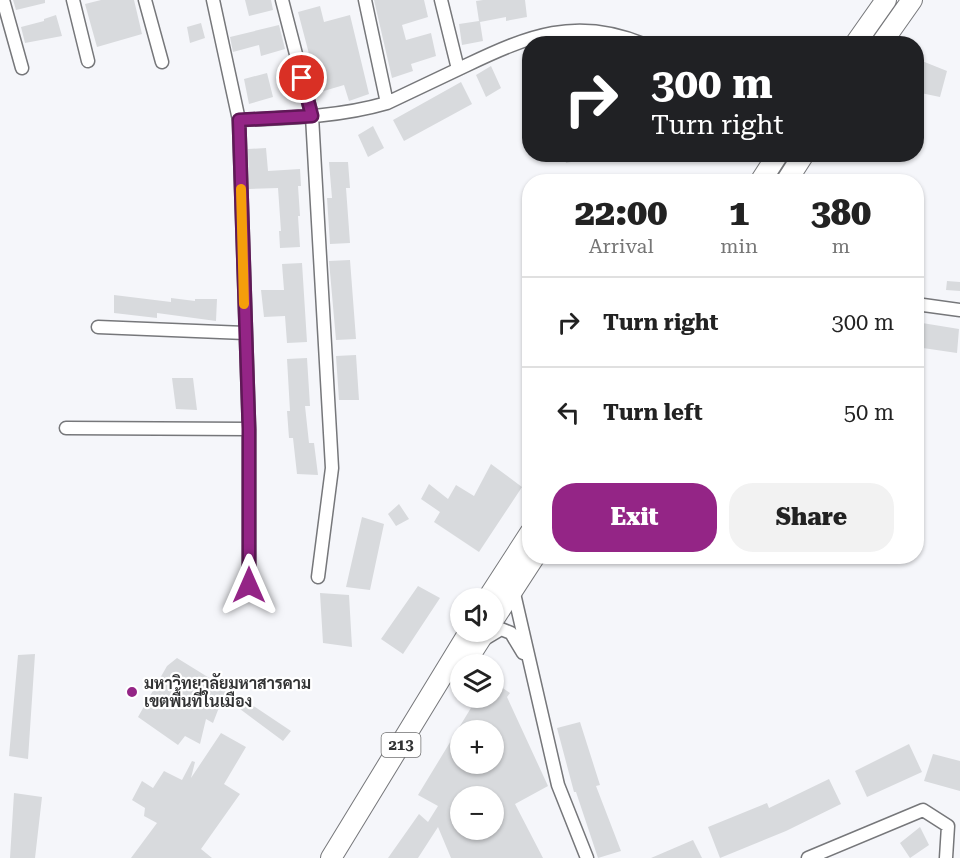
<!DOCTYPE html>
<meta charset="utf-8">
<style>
:root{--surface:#fff;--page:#f2f2f2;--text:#222;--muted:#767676;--line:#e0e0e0;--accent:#942586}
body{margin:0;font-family:"Roboto Serif",Sarabun,serif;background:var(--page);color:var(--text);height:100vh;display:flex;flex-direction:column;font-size:22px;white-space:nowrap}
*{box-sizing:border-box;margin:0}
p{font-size:20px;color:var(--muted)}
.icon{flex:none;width:33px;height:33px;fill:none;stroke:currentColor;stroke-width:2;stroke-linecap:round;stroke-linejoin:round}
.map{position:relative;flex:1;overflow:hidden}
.side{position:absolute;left:522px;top:174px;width:402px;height:390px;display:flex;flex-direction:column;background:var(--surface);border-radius:24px;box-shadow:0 2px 4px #0004}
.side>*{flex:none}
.top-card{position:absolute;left:522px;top:36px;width:402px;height:126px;border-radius:24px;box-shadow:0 2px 4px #0004;background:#202124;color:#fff;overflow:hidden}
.controls{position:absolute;left:450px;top:588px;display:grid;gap:12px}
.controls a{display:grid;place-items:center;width:54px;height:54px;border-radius:50%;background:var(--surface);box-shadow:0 2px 4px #0004;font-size:30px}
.pin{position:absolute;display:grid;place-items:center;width:51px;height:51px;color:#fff;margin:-26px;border:3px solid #fff;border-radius:50%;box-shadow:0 2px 6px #0007}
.me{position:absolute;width:66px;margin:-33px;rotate:0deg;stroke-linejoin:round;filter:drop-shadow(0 0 4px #0008)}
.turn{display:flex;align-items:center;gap:21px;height:126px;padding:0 30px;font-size:27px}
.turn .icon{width:78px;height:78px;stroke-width:2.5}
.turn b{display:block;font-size:42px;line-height:51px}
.eta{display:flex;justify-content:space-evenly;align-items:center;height:102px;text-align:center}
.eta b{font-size:36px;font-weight:800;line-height:42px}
.cta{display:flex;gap:12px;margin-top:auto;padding:12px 30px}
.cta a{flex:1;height:69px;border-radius:24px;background:var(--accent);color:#fff;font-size:24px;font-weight:800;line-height:69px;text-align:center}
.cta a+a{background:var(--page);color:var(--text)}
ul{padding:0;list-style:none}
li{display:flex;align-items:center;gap:18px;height:90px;padding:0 30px;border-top:2px solid var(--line)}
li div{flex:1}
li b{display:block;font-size:22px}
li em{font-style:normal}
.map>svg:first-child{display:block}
.building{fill:#d8dadd;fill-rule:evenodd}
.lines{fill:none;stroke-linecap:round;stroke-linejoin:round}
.minor-casing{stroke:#76777a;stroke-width:15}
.primary-casing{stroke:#76777a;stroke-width:22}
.minor{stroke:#fff;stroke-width:12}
.primary{stroke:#fff;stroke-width:20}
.route-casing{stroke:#601857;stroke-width:15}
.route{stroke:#942586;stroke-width:10}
.slow{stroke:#f59e0b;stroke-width:10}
.poi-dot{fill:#942586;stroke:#fff;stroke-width:2}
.labels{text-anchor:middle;stroke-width:4.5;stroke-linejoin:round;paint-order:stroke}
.shield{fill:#fff;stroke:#707071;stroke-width:1.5}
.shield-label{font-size:15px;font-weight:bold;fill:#323334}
.poi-label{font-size:16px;font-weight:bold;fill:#323334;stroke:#fff;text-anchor:start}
</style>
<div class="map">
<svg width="960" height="858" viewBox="0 0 960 858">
<rect width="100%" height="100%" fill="#f5f6fa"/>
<!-- building -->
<path class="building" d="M13,0H45V3L16,10Z
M101,0H134L142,34L97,47L85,4Z
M245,0H271L273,10L249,16Z
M374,0H424L428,17L402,25L406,40L431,33L436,56L411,64L413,71L392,78Z
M483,0H525L527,17L506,21V17L480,22L483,41L462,45L459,24L479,21L476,1Z
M320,6L324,22L350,15L369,94L349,101L344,85L317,93L311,70L313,69L298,12Z
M56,15L62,36L25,43L21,27L44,21V19Z
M201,23L205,38L190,43L187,27Z
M279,25L285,49L261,56L259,45L233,52L230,37Z
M922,61L947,71L940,97L916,92V73Z
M491,66L501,88L486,97L476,75Z
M267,73L273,97L249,104L244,79Z
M461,82L472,104L404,141L393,120Z
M373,126L384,148L368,157L358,135Z
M266,148L268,171L300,169L301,186H298L300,216H298L300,247L280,248L279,231H281L278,188L249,189L248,149Z
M564,154H591V158L566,163Z
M329,162H348L350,188H346L350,243L330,244L327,198H332Z
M350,260L356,339L336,340L329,261Z
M302,263L307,342L287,343L285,316L264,317L261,290H284L282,264Z
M947,281L960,282V291L946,290Z
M114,295L171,302V298L195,301V299H217L216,321L157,313V318L114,313Z
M916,322L959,329L957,353L916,347Z
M356,355L359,400H339L336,356Z
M307,358L310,406H305L309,443H314L318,475L297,474L293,438H289L287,411H290L287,359Z
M172,378H193L197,410L176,409Z
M491,464L522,487L479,552L434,522L440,512L421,499L429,484L448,499L456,485L474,496Z
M399,504L409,519L396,526L388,514Z
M362,517L384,524L370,590L346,587Z
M418,586L440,598L403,654L381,639Z
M320,593L349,595L352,647L323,643Z
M35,654L28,759L9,756L18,655Z
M177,658L232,692L227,700L223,697L213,723L206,719L200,744L185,736L178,745L138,717L167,666Z
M494,682L510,693L507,697L548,786L515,804L543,858H451L438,827L418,858H388L419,814L428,822L438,806L418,795L477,698H494ZM460,730H494V764H460ZM460,796H494V830H460Z
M246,701L291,731L283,741L240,709Z
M580,722L600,785L596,786L621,851L598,858L576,792H574L557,728Z
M221,733L246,747L224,784L240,794L201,849L212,858H131L157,823L144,816L145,808L132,800L142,781L153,788L164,771L182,780L192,761L195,762L191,778Z
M909,744L922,772L867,797L855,771Z
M933,754L960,761V791L924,781Z
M829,779L841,804L786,831L720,858L708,827L767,803L769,808Z
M14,793L42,797L35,858H10Z
M920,827L929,845L910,858L900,843Z
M693,840L702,858H651Z"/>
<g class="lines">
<defs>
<path id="minor" d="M3,0L22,68
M73,0L88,61
M145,0L162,62
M282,0L312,116L332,468L318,577
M365,0L387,103
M441,0L458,69
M239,120C289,118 339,117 387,103C414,90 440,78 467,65C528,36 576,16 643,44
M916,304L960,310
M98,327L245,333
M66,428L249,429L239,120L213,0
M249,429V585
M513,589L558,785L587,858
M481,641L501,629L511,633L523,653
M808,858L923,810L948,826L946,858"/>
<path id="primary" d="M855,44L886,0
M881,44L912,0
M760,182L778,154
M786,182L804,154
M488,598L530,533
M494,619L535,556
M467,660L485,632
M331,858L469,632"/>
</defs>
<!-- minor casing -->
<use href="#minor" class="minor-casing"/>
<!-- primary casing -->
<use href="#primary" class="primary-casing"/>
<!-- minor -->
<use href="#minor" class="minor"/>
<!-- primary -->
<use href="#primary" class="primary"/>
</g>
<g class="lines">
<defs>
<path id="route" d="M249,585V429L239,120L312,116L302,78"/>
</defs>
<!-- route casing -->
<use href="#route" class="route-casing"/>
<!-- route -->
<use href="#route" class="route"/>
<!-- slow -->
<path class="slow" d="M241,189L244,304"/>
</g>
<!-- markers -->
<circle class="poi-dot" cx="132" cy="692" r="6"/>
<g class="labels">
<!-- shield labels -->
<rect class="shield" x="381.5" y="733" width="39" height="24" rx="4.5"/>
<g class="shield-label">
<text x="401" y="750">213</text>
</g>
<!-- poi labels -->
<g class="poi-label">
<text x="144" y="689">มหาวิทยาลัยมหาสารคาม<tspan x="144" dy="18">เขตพื้นที่ในเมือง</tspan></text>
</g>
</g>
</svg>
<div class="controls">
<a><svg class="icon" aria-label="sound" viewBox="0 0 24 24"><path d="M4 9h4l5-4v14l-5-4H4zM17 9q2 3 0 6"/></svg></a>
<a><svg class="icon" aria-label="layers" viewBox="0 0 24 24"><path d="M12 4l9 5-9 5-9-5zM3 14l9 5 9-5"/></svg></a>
<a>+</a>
<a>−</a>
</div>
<div class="pin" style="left:302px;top:78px;background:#d93025"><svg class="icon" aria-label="arrive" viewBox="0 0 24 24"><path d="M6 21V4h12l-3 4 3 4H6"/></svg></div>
<svg class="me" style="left:249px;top:585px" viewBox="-20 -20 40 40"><path d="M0-17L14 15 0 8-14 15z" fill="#942586" stroke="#fff" stroke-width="4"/></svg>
<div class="top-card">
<div class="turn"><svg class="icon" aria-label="right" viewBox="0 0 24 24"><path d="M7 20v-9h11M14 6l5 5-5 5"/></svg><div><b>300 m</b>Turn right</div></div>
</div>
<section class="side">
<div class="eta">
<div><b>22:00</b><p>Arrival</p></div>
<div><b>1</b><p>min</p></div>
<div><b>380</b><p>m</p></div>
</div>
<ul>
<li><svg class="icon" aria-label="right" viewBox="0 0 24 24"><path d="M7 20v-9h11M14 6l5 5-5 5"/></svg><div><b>Turn right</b></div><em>300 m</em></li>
<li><svg class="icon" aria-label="left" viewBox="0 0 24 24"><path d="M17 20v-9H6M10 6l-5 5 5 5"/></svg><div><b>Turn left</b></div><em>50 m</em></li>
</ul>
<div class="cta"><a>Exit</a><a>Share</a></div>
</section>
</div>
